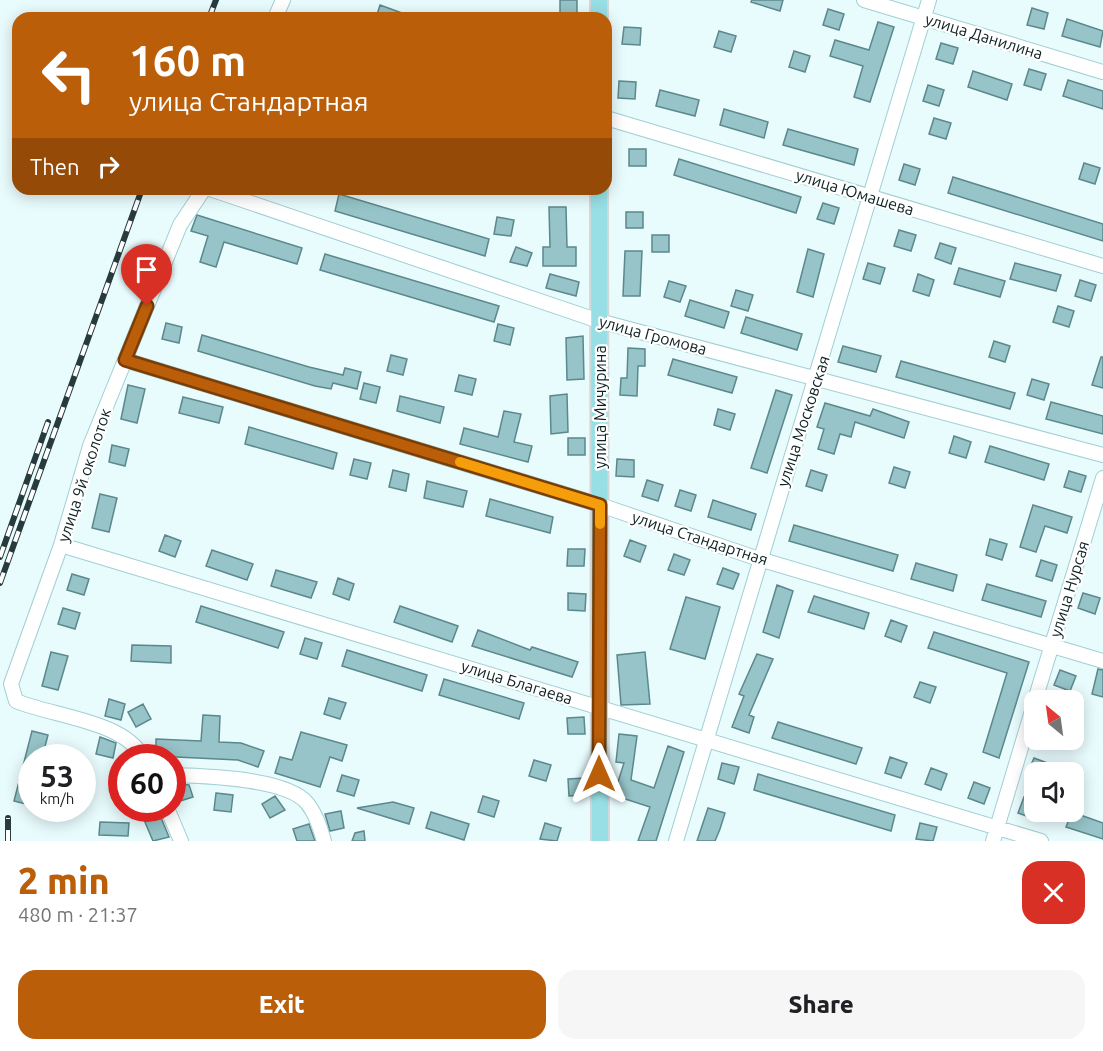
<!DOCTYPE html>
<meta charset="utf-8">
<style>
:root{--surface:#fff;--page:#f6f6f6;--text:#202124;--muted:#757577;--accent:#bb5e09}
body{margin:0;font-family:Ubuntu,sans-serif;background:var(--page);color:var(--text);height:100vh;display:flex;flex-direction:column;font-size:22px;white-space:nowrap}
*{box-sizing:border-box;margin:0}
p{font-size:20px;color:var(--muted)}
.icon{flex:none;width:33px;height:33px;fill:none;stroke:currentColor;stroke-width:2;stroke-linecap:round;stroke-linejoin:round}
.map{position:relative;height:841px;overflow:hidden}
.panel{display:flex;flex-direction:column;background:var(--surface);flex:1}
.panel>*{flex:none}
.top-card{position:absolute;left:12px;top:12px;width:600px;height:183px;border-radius:18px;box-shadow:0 3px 15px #0003;background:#bb5e09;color:#fff;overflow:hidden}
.needle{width:39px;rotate:331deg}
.fabs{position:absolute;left:1024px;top:690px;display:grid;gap:12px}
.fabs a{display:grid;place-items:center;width:60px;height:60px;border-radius:12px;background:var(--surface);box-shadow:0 3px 15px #0003;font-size:30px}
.speed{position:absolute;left:18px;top:744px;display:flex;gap:12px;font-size:30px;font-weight:700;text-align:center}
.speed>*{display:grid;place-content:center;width:78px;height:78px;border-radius:50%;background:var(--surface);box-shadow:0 3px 15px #0003;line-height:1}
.speed small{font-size:15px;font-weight:400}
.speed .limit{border:9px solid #d22;background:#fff;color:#111}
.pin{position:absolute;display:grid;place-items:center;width:51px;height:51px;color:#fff;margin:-62px -26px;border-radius:50% 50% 50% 0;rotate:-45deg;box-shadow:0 0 6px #0007}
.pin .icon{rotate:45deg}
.me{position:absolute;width:66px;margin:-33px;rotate:0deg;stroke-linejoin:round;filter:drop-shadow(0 0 4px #0008)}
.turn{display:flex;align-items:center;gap:21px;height:126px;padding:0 18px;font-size:27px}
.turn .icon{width:78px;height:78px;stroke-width:2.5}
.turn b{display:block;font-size:42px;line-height:51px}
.then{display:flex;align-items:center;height:57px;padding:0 18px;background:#0003;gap:12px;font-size:22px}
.round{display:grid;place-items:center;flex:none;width:63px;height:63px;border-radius:18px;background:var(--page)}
.overview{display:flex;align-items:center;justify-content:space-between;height:102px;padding:0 18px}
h1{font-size:36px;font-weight:800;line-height:45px;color:var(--accent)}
.primary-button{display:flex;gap:12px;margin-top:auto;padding:12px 18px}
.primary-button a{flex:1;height:69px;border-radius:18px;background:var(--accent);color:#fff;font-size:24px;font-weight:800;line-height:69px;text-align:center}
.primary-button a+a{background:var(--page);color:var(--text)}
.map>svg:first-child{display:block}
.building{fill:#96c4c8;stroke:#5c888c;stroke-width:1.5}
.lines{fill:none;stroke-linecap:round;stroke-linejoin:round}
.minor-casing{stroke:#a1cfd3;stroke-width:16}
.major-casing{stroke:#d3d7d7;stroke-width:20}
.minor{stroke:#fff;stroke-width:14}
.major{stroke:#97dfe5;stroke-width:16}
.rail-casing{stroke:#283b3c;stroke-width:6}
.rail{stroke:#fff;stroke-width:4;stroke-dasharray:11;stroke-linecap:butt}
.route-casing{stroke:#7a3d06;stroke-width:15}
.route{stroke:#bb5e09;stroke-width:10}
.slow{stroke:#f59e0b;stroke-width:10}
.labels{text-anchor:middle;stroke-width:4.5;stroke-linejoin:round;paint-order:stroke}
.street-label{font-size:16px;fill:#0d2021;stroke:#fff}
</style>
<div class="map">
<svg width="1103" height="841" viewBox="0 0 1103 841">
<rect width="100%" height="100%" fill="#e8fbfd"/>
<!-- building -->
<path class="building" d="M560,0H577V16L560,15Z
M752,0H783L780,11L751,2Z
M380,5L413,17L412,18H376Z
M1032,8L1048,13L1044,29L1027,25Z
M828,9L844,14L839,30L823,25Z
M1067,19L1103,31L1100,47L1062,36Z
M878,22L894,27L870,102L854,97L863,66L830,56L835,40L869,50Z
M624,27L641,28L640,45L622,44Z
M719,31L736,36L731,52L714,47Z
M941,43L958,48L953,64L936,59Z
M794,51L810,56L805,72L789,67Z
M1029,69L1046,74L1041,90L1024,85Z
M973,71L1012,84L1007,100L968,87Z
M1068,80L1103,91V109L1063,96Z
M619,81L636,82L635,99L618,98Z
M928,85L944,90L939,106L923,101Z
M660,90L699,100L695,116L656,106Z
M724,109L768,122L764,138L720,125Z
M934,118L951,123L946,139L929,134Z
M788,129L858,149L854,165L783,145Z
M629,149H646V166H629Z
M679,159L801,197L796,213L674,175Z
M1084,163L1100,168L1095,184L1079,179Z
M904,164L920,169L915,185L899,180Z
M953,177L1103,224V241L948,193Z
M339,194L489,239L485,256L335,211Z
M823,203L839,208L834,224L817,219Z
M549,207H566L567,247H576V266H543V247H550Z
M626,212H643V228H626Z
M197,215L302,248L297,264L224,242L216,267L200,262L208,236L191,231Z
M497,217L514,220L511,236L494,234Z
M899,230L916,235L911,251L894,246Z
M652,235H669V252H652Z
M940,243L956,248L951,264L935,258Z
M516,247L532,253L527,266L510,262Z
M808,249L824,254L813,297L797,292Z
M625,251H642L640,296H623Z
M325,254L499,306L494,322L320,270Z
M868,263L885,268L880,284L863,279Z
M1015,263L1061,275L1056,291L1010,279Z
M959,268L1005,281L1000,297L954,284Z
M550,274L579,282L576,296L546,288Z
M918,274L934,280L929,296L913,291Z
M1080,280L1096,285L1091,301L1075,296Z
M669,281L686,286L680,302L664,297Z
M736,290L753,295L748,311L731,306Z
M690,300L729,312L724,328L685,316Z
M1058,306L1074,311L1069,327L1053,322Z
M746,317L802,334L797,350L741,333Z
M166,323L182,327L179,343L162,339Z
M498,324L514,328L510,345L494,341Z
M202,335L309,367L343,375L345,368L361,372L357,389L333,383L331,389L315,386L198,351Z
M583,336L584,379L567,380L566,338Z
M994,341L1010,346L1005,362L989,357Z
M843,346L881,356L876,372L838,362Z
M628,348L645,349V366H638L637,396L620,395L621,378H627Z
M391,355L407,359L403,375L387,371Z
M1101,357H1103V388L1092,385Z
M673,359L737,377L732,393L668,375Z
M901,361L1015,393L1010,409L896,377Z
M459,375L476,379L472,395L455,391Z
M1032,379L1049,384L1044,400L1027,395Z
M364,383L380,387L376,403L360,399Z
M128,385L145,389L137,423L121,419Z
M776,390L792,395L767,473L751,468Z
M567,394L568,432L551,434L550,396Z
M400,396L444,407L440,423L397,411Z
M183,397L223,407L219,423L179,413Z
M1051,402L1103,416V434L1046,419Z
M825,403L870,416L873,409L909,422L904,438L855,422L851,437L840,434L834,454L818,449L824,429L817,427Z
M718,409L735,414L730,430L714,425Z
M504,411L521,414L514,442L532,446L528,462L460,444L464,428L498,437Z
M249,427L337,453L333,469L245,444Z
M954,436L971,442L966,458L949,453Z
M568,438H585V455H568Z
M112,445L129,449L125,466L109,462Z
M990,446L1049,464L1044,480L985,462Z
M354,459L371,463L367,479L350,475Z
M617,459L634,460V477L616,476Z
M894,467L910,472L905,488L889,483Z
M393,470L409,474L406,491L389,487Z
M811,470L827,475L822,491L806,486Z
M1069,471L1086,476L1081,492L1064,487Z
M647,480L663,485L658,501L642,496Z
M427,481L467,491L463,507L424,498Z
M680,490L696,495L691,511L675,506Z
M100,494L117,498L109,532L92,528Z
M490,499L553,517L550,533L486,516Z
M713,500L756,514L751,530L708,517Z
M1033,505L1072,517L1067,533L1045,526L1036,552L1020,547Z
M794,525L898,555L893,571L789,541Z
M165,535L181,541L175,557L159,551Z
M990,539L1007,544L1002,560L986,555Z
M630,540L646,546L640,562L624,556Z
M568,549H585L584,566H567Z
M212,550L253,564L247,580L206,566Z
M674,554L690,560L684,575L668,570Z
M1041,560L1057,565L1052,581L1036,576Z
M916,563L957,575L953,591L911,579Z
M723,568L739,574L733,589L717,584Z
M276,570L317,582L311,598L271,586Z
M72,574L89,579L84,595L67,590Z
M338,578L354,584L349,600L333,594Z
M987,584L1046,601L1041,617L982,600Z
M777,585L793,591L779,638L763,632Z
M568,593L586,594L585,611L568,610Z
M1083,593L1100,598L1095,614L1078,608Z
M814,596L869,613L864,629L808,612Z
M686,597L720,607L705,659L670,649Z
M201,606L284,632L278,648L196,622Z
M400,606L458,626L452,642L394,622Z
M63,608L80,613L75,629L58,624Z
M891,620L907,626L901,642L885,636Z
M478,630L530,650L532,647L578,662L572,677L472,646Z
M934,632L1029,662L999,758L983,752L1007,673L928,648Z
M305,638L322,643L317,659L300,654Z
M132,645L171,646V663L131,661Z
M347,650L427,675L422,691L342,666Z
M51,652L68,656L58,690L42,686Z
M645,652L650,704L621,705L617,655Z
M757,654L773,659L749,715L754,717L749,733L732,727L744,696L739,694Z
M1098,669L1103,670V697L1092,694Z
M1060,670L1076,676L1070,691L1054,685Z
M444,679L524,703L519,719L439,695Z
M920,682L936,687L930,703L914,697Z
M329,698L346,703L340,719L324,714Z
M109,699L125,704L121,720L105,716Z
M143,704L151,719L136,727L128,712Z
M203,715L220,716L219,742L241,743L264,751L258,767L238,760L156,756V739L201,741Z
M584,717L585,734H568L567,718Z
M778,722L862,748L856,764L772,738Z
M32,731L48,735L42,758H32L30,805L14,801Z
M301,732L347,745L342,761L330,757L320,787L275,773L280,757L292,760Z
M619,734L637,736L631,780L654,788L668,746L684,752L656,841H638L650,807L619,797L621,790L616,788L624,763L616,762Z
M100,737L116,743L113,758L96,754Z
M890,757L907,763L901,778L885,773Z
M1034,758L1050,764L1047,772H1028Z
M534,760L551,765L546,781L529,776Z
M722,763L739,767L734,784L718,779Z
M931,768L947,774L941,790L925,784Z
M758,774L895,815L891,831L754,790Z
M342,775L359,780L354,796L337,791Z
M585,778L586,795L569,796L568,779Z
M974,782L990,788L984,804L968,798Z
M178,784L189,785L193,797L177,802L172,786Z
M216,793L233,795L231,812L214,810Z
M275,796L285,810L270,818L262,804Z
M483,796L499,801L494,817L478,812Z
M1024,797L1035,801V819L1018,813Z
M393,802L414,808L409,824L357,808Z
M139,808H157L169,837L153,841Z
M708,808L725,813L720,829L715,841H697Z
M341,811L344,828L330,831L325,814Z
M431,812L469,824L464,840L426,828Z
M1072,812L1103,823V839L1066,827Z
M100,822L129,823L128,836L99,835Z
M545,823L561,828L557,841L540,839Z
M920,823L937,827L933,841L916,839Z
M309,824L315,841H297L293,829Z
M364,831L365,841H352L355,833Z"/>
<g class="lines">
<defs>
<path id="minor" d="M864,0L1103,72
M275,18L283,0
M606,118L1103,266
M210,189L599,321L1103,455
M125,360L600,505L759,559L1103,661
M61,545L1041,841
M1035,700L1103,478
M143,758C126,721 51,716 16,701L11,684L61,545L90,446L180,225L204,189
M172,775C204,776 287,778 307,803C316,814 320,828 324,841
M167,808L181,841
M676,841L929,0
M993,841L1035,701"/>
<path id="major" d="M599,0V18
M599,189L600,841"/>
</defs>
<!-- minor casing -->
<use href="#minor" class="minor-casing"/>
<!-- major casing -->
<use href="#major" class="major-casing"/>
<!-- minor -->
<use href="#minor" class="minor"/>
<!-- major -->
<use href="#major" class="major"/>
<defs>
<path id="rail" d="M209,18L216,0
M0,557L48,422
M0,583L142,189
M8,841V818"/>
</defs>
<!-- rail casing -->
<use href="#rail" class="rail-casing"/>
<!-- rail -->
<use href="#rail" class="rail"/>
</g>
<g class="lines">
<defs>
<path id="route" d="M147,306L125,360L600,505L599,774"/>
</defs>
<!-- route casing -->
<use href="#route" class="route-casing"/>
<!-- route -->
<use href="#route" class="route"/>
<!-- slow -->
<path class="slow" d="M460,462L600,505V524"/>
</g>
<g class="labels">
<!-- street labels -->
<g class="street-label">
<text transform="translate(984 36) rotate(17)" y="6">улица Данилина</text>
<text transform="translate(855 192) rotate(17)" y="6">улица Юмашева</text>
<text transform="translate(653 335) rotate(15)" y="6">улица Громова</text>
<text transform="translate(600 407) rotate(-90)" y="6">улица Мичурина</text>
<text transform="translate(803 421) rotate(-72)" y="6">улица Московская</text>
<text transform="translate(84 475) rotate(-72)" y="6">улица 9й околоток</text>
<text transform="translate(700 538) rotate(18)" y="6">улица Стандартная</text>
<text transform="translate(1069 589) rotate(-73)" y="6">улица Нурсая</text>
<text transform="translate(517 682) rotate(17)" y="6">улица Благаева</text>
</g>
</g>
</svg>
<div class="fabs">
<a><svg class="needle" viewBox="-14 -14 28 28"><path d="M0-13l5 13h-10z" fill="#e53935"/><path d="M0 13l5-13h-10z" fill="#757577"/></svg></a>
<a><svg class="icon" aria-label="sound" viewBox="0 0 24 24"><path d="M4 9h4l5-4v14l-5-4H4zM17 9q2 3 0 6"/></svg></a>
</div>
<div class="speed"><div>53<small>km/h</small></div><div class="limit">60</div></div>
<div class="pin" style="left:147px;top:306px;background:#d93025"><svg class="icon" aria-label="arrive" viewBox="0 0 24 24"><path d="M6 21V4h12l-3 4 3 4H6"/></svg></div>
<svg class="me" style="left:599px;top:774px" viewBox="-20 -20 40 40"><path d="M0-17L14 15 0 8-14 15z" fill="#bb5e09" stroke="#fff" stroke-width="4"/></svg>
<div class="top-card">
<div class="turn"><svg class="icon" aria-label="left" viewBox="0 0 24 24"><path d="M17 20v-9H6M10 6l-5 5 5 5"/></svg><div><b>160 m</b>улица Стандартная</div></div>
<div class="then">Then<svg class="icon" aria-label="right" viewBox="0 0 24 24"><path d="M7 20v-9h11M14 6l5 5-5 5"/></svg></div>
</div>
</div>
<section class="panel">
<div class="overview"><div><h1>2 min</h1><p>480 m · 21:37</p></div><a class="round" style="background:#d93025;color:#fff"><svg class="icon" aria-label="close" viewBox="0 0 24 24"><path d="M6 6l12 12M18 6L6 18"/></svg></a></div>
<div class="primary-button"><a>Exit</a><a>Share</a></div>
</section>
